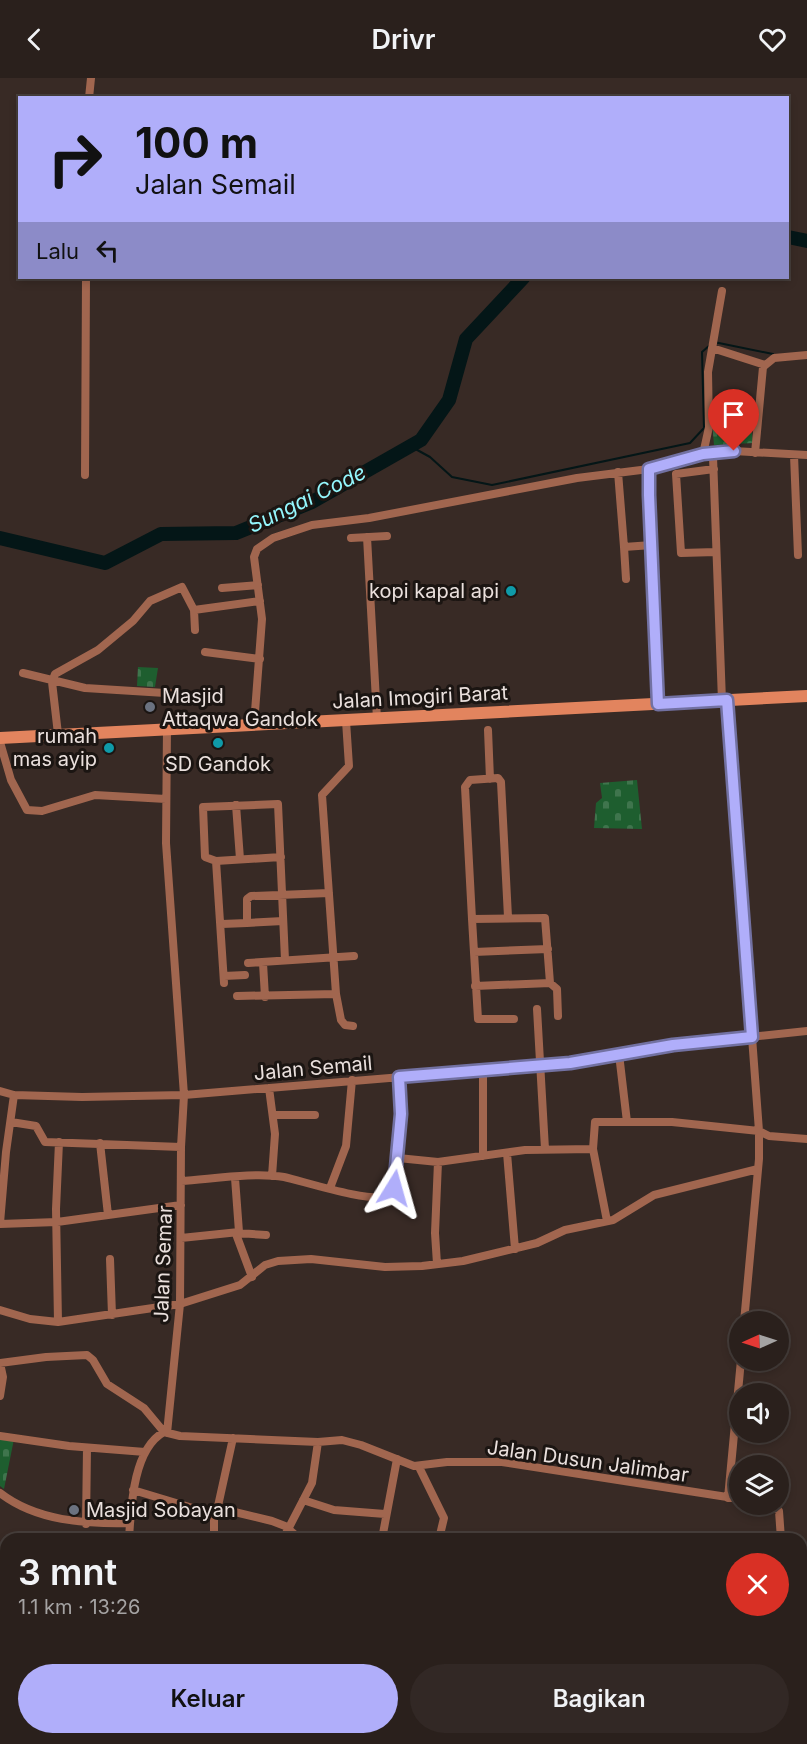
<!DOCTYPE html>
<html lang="id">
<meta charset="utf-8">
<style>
:root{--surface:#2a201c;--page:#322825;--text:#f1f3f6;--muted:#a5a3a3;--line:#463e3b;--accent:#b0aefa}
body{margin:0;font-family:Inter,sans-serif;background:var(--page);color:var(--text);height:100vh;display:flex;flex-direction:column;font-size:22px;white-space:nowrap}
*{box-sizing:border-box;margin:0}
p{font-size:20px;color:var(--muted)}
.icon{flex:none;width:33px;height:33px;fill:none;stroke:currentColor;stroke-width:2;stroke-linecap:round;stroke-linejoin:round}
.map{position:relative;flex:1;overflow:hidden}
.details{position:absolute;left:0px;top:1455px;width:807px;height:212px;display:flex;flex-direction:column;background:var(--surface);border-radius:18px 18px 0 0;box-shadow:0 3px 9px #0003,0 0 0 2px var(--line)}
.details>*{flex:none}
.guide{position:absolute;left:18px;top:18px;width:771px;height:183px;border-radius:0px;box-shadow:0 3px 9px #0003,0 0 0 2px var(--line);background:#b0aefa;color:#111;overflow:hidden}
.needle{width:39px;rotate:267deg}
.buttons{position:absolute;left:729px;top:1233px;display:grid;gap:12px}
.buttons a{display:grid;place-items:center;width:60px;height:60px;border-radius:50%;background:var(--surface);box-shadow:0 3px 9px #0003,0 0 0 2px var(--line);font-size:30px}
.pin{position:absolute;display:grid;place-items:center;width:51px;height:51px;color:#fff;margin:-62px -26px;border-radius:50% 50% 50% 0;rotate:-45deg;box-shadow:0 0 6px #0007}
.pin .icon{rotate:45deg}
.me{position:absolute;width:66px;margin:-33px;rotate:8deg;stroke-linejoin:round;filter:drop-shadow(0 0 4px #0008)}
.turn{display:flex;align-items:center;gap:21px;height:126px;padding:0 18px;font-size:27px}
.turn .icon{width:78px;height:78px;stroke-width:2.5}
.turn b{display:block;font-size:42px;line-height:51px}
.then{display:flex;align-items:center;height:57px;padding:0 18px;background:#0003;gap:12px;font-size:22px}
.round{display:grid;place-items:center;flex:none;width:63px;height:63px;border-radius:32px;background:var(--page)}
.headline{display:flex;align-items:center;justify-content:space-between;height:102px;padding:0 18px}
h1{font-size:36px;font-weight:600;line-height:45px}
.action{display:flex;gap:12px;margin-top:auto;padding:12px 18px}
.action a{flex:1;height:69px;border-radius:36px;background:var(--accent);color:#111;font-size:24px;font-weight:600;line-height:69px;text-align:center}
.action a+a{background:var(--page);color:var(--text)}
header{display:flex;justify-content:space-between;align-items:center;height:78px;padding:0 18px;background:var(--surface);font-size:27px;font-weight:600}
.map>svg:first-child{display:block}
.cemetery{fill:url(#cemetery-stones)}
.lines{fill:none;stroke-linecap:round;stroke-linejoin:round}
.stream{stroke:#041617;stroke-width:2}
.river{stroke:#041617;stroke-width:14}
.street{stroke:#a1664f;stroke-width:8}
.secondary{stroke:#e2845e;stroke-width:12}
.route-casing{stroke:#7271a2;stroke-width:15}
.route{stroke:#b0aefa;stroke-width:10}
.culture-dot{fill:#0f9aa8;stroke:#1b1512;stroke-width:2}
.worship-dot{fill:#6b7280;stroke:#1b1512;stroke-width:2}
.labels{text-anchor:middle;stroke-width:6;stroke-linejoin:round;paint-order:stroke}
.poi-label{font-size:20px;fill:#eae0dd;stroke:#1b1512;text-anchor:end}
.street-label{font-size:20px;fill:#eae0dd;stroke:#1b1512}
.water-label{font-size:21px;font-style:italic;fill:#94f7fd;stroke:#1b1512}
</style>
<header><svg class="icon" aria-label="back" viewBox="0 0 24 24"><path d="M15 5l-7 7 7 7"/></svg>Drivr<svg class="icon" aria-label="heart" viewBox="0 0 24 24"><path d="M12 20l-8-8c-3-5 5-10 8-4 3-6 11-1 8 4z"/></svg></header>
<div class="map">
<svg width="807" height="1666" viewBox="0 0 807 1666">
<defs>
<pattern id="cemetery-stones" width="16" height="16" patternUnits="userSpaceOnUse" patternTransform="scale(1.5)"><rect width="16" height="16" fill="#1e5e2f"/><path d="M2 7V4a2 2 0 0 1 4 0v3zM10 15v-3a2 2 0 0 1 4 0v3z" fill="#3f754d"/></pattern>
</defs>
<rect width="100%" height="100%" fill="#382a25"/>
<!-- cemetery -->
<path class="cemetery" d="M748,316L753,365L714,367L711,333L734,332Z
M138,589L158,590L155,609L137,608Z
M637,702L642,751L594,750L596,725L602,720L600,705Z
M0,1359L14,1361L4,1411L0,1408Z"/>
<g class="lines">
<!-- stream -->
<path class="stream" d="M714,264L773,276
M410,368L430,379L452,399L492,407L690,365L704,350L702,274L710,267"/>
<!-- river -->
<path class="river" d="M788,159L807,163
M0,460L105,485L161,456L236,455L312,424L421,362L449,322L466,261L523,200"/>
<!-- street -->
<path class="street" d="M89,20L91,0
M712,270L765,287
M755,375L763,289L774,280L807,277
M703,376L709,349L708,294L722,213
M794,377L798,477
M713,379L722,623
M649,391L658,626
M714,391L676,396L681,475L716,474
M618,394L624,469
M85,397L86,200
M367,459L377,641
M351,460L387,458
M626,501L624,469L652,467
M222,510L258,507
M194,532L260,523
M205,574L260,581
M23,595L85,610L181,616
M727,623L759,1053V1081L744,1244
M346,643L349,688L322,717L336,916L341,942L345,947L353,948
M254,647L262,541L254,479L257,471L273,460L312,447L369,440L577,400L649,391L703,376L734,373L807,377
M167,650L166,765L184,1017L181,1069L180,1226L167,1355
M488,652L490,701
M58,656L52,604L55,596L98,572L133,543L150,523L182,509L194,532L195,552
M0,664L11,702L27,732L42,733L95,717L166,721
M236,727L240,781
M216,783L281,779
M472,841L478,941H514
M283,843L247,845V821L251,818L329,815
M222,846L247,845
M474,874L548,871
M248,885L354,878
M263,885L265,919
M224,898L245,897
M224,905L216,783L205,779L203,729L278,726L285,882
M550,905L557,911L558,938
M475,908L550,905L545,840L472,841L465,709L470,702L498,700L501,704L508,839
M237,918L336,916
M537,931L545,1071
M619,976L627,1044
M483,990V1078
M269,1010L275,1056L272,1098
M0,1013L14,1017L82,1019L184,1017L570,985L673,967L807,953
M274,1037H315
M11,1044L36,1048L45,1064L181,1069
M100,1065L108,1137
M593,1071L607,1143
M507,1075L515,1171
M398,1080L438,1084L525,1072L593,1071L595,1044H672L759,1053L769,1058L807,1061
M181,1103C212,1101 254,1094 284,1099C306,1104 370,1125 389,1118C404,1103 400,1021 399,999
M330,1110L346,1068L352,1002
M0,1145L6,1074L14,1017
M0,1146L57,1144L181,1127
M238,1155L266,1157
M236,1156L252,1199
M181,1160L239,1154L235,1100
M110,1181L112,1237
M437,1186L435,1155L438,1084
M0,1232L30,1241L58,1244L180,1226L240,1207L265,1187L278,1183L311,1181L385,1189L422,1188L463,1183L537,1165L565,1152L613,1142L654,1117L758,1091
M58,1244L56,1131L59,1064
M0,1285L46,1279L87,1277L93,1282L107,1306L144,1330L164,1354
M0,1285L3,1299L0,1318
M0,1358L69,1368L145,1374
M419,1389L444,1440L439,1461
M133,1412L216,1437L233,1360
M0,1415C36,1443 85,1446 129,1445
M728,1420L741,1282
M303,1422L334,1432L385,1436
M770,1426L779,1433L781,1461
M218,1430L272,1443L285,1448L300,1461
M86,1446L87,1370
M129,1461C131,1429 133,1371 164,1354L180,1358L318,1364L342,1362L361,1367L414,1388L447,1384H502L740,1421
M214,1461V1437
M283,1461L312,1405L318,1364
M382,1461L397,1381
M795,1660V1666
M243,1666L244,1660"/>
<!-- secondary -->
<path class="secondary" d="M0,660L807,618"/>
</g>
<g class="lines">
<defs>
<path id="route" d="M394,1110L401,1036L399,999L570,985L673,967L752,959L727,622L658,626L649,417V391L703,376L734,373"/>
</defs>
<!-- route casing -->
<use href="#route" class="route-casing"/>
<!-- route -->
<use href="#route" class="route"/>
</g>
<!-- markers -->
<g class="culture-dot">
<circle cx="511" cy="513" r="6"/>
<circle cx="218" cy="665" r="6"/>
<circle cx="109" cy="670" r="6"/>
</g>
<g class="worship-dot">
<circle cx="150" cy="629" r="6"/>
<circle cx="74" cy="1432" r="6"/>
</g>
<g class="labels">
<!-- poi labels -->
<g class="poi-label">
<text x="499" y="520">kopi kapal api</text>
<text x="162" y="625" text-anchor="start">Masjid<tspan x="162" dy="23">Attaqwa Gandok</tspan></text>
<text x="97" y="665">rumah<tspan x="97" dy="23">mas ayip</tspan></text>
<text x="218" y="693" text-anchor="middle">SD Gandok</text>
<text x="86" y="1439" text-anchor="start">Masjid Sobayan</text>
</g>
<!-- street labels -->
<g class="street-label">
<text transform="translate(420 619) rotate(-3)" y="7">Jalan Imogiri Barat</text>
<text transform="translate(313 990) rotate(-5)" y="7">Jalan Semail</text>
<text transform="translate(163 1186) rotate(-88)" y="7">Jalan Semar</text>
<text transform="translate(588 1383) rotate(8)" y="7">Jalan Dusun Jalimbar</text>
</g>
<!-- water labels -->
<g class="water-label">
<text transform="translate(307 421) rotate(-26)" y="7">Sungai Code</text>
</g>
</g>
</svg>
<div class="buttons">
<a><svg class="needle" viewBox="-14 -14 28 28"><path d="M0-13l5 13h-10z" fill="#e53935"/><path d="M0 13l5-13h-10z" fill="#a5a3a3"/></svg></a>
<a><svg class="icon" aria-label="sound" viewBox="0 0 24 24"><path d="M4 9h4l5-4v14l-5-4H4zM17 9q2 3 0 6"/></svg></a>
<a><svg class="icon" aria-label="layers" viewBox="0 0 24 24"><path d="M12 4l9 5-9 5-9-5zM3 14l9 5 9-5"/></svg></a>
</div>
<div class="pin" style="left:734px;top:373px;background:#d93025"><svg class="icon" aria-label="arrive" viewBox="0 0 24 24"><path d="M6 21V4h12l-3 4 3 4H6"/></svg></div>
<svg class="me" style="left:394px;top:1110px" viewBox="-20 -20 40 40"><path d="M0-17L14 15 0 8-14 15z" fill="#b0aefa" stroke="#fff" stroke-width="4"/></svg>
<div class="guide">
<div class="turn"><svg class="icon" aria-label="right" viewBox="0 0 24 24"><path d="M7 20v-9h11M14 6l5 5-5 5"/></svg><div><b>100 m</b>Jalan Semail</div></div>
<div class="then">Lalu<svg class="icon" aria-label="left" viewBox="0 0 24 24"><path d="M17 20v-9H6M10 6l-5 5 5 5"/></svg></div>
</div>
<section class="details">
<div class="headline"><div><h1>3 mnt</h1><p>1.1 km · 13:26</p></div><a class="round" style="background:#d93025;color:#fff"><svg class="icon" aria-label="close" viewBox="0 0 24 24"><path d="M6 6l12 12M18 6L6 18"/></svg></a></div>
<div class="action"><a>Keluar</a><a>Bagikan</a></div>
</section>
</div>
